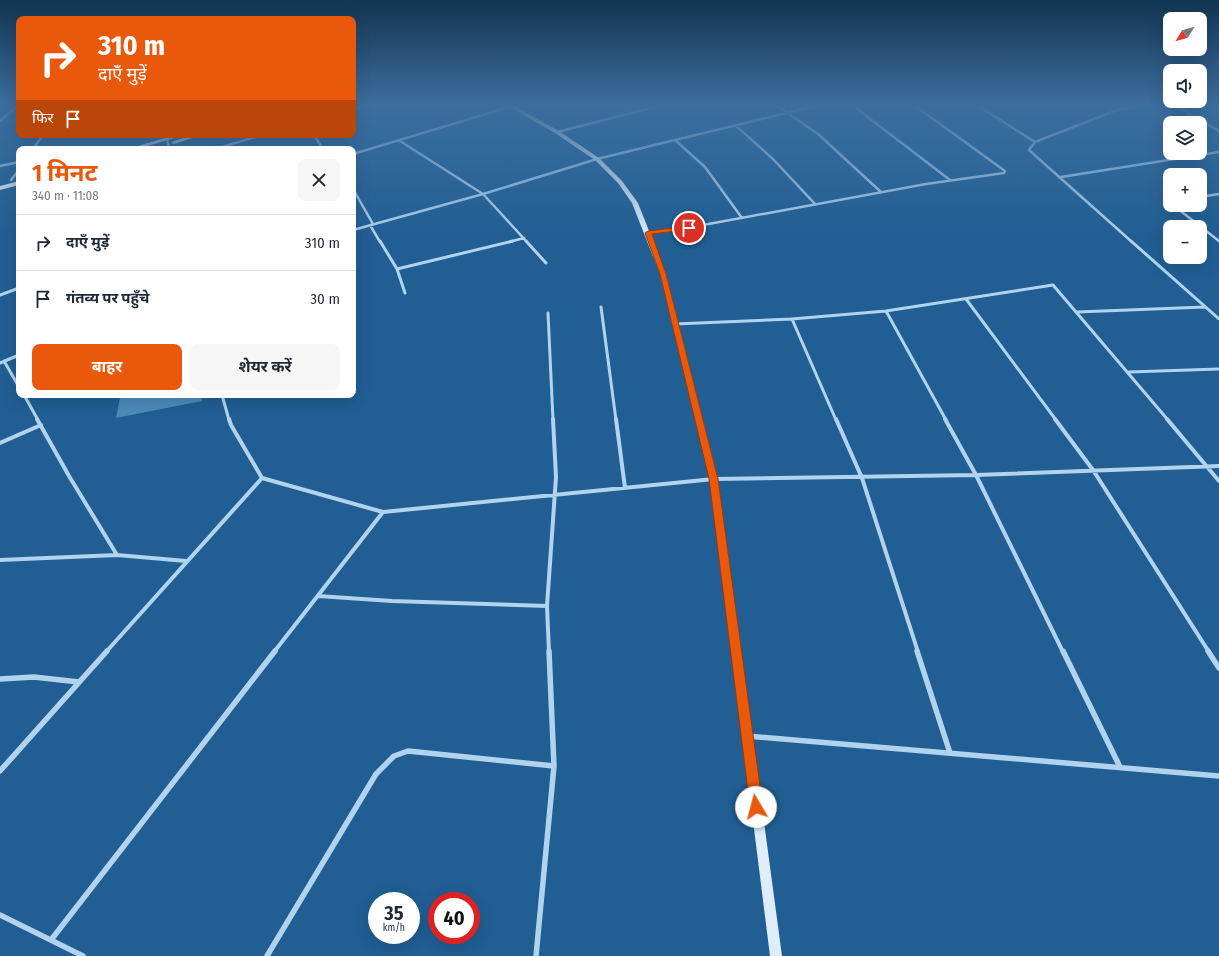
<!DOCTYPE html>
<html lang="hi">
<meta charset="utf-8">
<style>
:root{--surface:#fff;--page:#f6f6f7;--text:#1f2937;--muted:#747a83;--line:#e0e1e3;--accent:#ea580c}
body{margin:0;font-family:"Fira Sans Condensed","Noto Sans Devanagari",sans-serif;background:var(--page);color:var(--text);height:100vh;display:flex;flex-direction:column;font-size:15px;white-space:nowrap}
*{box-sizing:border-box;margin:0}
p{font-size:13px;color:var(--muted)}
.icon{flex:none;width:22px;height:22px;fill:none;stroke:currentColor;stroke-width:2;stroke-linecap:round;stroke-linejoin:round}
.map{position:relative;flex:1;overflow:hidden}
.side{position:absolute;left:16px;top:146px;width:340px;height:252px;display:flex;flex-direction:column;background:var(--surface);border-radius:8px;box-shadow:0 4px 16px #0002}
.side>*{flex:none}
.top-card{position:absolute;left:16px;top:16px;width:340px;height:122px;border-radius:8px;box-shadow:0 4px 16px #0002;background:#ea580c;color:#fff;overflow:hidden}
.needle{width:26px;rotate:233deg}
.controls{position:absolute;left:1163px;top:12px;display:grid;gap:8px}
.controls a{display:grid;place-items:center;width:44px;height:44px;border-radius:8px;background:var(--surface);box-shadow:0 4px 16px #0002;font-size:20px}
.speed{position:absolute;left:368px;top:892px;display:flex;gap:8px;font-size:20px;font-weight:700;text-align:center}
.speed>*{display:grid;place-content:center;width:52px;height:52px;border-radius:50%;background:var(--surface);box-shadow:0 4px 16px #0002;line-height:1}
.speed small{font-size:10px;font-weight:400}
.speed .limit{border:6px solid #d22;background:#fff;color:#111}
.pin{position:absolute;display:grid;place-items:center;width:34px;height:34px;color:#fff;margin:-17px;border:2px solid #fff;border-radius:50%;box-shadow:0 1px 4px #0007}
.me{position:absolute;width:44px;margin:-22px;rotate:352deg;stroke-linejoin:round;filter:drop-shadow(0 0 3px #0008)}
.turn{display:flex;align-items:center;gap:14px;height:84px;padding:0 16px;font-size:18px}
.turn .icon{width:52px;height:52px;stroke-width:2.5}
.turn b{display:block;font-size:28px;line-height:34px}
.then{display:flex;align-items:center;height:38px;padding:0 16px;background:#0003;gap:8px;font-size:15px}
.round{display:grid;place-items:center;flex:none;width:42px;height:42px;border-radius:8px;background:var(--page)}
.headline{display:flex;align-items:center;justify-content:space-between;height:68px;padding:0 16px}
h1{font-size:24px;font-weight:700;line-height:30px;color:var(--accent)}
.primary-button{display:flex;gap:8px;margin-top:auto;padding:8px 16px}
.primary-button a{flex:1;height:46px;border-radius:8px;background:var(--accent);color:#fff;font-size:16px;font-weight:700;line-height:46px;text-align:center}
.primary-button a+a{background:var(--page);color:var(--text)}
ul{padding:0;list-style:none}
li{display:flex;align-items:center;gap:12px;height:56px;padding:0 16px;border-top:1px solid var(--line)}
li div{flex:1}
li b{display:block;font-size:15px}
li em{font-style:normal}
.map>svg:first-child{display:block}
.building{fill:#4c89bb}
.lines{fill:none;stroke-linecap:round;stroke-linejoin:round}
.street-far3{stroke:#b2d3ee;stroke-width:2.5}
.street-far2{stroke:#b2d3ee;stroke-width:3}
.street-far1{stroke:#b2d3ee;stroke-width:4}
.street{stroke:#b2d3ee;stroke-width:5.5}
.secondary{fill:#deedfa;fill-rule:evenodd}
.primary{fill:#f9fcff;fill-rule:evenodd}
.route{fill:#ea580c;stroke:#983908}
</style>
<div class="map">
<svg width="1219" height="956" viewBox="0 0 1219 956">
<rect width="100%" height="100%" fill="#205e93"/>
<!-- building -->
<path class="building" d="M138,395H201L202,401L116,418L120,398Z"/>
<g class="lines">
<!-- street-far3 -->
<path class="street-far3" d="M776,105L818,134L881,192
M852,105L950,180
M977,105L1035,142
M1174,105L1219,131
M353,109L365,105
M0,121L19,105
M735,125L773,159L815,204
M557,132L663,105
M314,135L323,149
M167,139L169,149
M675,140L705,167L742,218
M400,141L483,194L527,242
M33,149L43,135
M215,149L262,135
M353,154L516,105
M0,166L19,162
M1061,177L1219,152
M11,180L19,170
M353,189L373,224
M1200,197L1219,194
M1173,205L1219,241
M370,225L380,242
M353,230L483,194L597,159L819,105
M648,233L676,230L926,184L1004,173L1005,171L914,105
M509,242L524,238
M1132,242L1029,150L1035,142L1117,110L1148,105"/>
<!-- street-far2 -->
<path class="street-far2" d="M380,241L397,269L405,293
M526,241L546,263
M1131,241L1219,319
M397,269L513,241
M0,295L19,288
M966,299L1056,420
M601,307L616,420
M886,311L946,420
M1077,312L1205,307
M548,313L553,420
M792,319L836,420
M675,324L792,319L886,311L1053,285L1168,420
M4,361L19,387
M0,363L19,355
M1129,372L1219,369
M24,395L38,420
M222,395L229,420"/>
<!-- street-far1 -->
<path class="street-far1" d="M37,419L69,476L117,555
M229,419L231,425L262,478L383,512L714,479L976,475L1219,466
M616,419L625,488
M836,419L862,478L918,652
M945,419L976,475L1063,652
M1055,419L1093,470L1209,652
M1167,419L1219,481
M0,443L41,425
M0,560L117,555L186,561
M318,596L392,601L547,606
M106,652L262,478
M274,652L383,512
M549,652L547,606L556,477L553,419"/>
<!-- street -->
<path class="street" d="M917,651L950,753
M1063,651L1120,767
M1208,651L1219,668
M0,679L34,677L79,682
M747,736L1219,776
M0,771L107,651
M0,915L83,956
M51,940L275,651
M267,956L376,774L394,756L408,751L554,766
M536,956L554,766L549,651"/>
<!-- secondary -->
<path class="secondary" d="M506,105H512L559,131L599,158L622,181L638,203L666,274L718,479L782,956H770L710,479L660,274L632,203L618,183L595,160L555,133Z"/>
<!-- primary -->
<path class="primary" d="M175,135H185L137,149H127Z
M193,135H202L174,144L171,142Z
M19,181V185L0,190V186Z"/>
</g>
<!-- sky -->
<linearGradient id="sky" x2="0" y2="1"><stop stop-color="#123451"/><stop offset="0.44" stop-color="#3c6e9e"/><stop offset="1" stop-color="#3c6e9e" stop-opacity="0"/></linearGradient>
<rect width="1219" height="239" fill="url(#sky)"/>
<!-- route -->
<path class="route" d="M689,226L692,228V229L652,234L666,274L718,479L763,807L761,812L756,814L752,812L750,807L709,479L660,274L645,233L648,231Z"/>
</svg>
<div class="controls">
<a><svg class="needle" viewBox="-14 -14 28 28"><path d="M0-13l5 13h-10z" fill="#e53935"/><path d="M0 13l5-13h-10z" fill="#747a83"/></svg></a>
<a><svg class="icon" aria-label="sound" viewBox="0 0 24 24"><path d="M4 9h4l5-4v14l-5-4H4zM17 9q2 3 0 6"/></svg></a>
<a><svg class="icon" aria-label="layers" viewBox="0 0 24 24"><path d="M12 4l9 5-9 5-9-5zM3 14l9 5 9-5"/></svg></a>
<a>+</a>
<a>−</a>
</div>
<div class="speed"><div>35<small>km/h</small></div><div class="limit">40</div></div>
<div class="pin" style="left:689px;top:228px;background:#d93025"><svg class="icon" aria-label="arrive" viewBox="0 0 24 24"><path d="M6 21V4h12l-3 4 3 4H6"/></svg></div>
<svg class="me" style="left:756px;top:807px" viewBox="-20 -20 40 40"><circle r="19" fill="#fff"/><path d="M0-13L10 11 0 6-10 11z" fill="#ea580c"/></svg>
<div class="top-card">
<div class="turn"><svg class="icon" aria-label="right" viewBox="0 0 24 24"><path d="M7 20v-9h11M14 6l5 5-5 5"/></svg><div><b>310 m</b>दाएँ मुड़ें</div></div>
<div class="then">फिर<svg class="icon" aria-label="arrive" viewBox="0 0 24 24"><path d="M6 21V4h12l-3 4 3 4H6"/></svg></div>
</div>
<section class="side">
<div class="headline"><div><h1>1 मिनट</h1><p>340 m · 11:08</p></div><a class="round"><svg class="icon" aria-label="close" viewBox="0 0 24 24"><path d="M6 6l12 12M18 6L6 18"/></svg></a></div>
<ul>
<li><svg class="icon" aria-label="right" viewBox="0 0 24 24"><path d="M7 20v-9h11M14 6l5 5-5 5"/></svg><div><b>दाएँ मुड़ें</b></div><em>310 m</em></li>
<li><svg class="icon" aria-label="arrive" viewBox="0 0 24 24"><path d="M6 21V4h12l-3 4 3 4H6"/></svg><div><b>गंतव्य पर पहुँचे</b></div><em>30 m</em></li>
</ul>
<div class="primary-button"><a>बाहर</a><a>शेयर करें</a></div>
</section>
</div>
